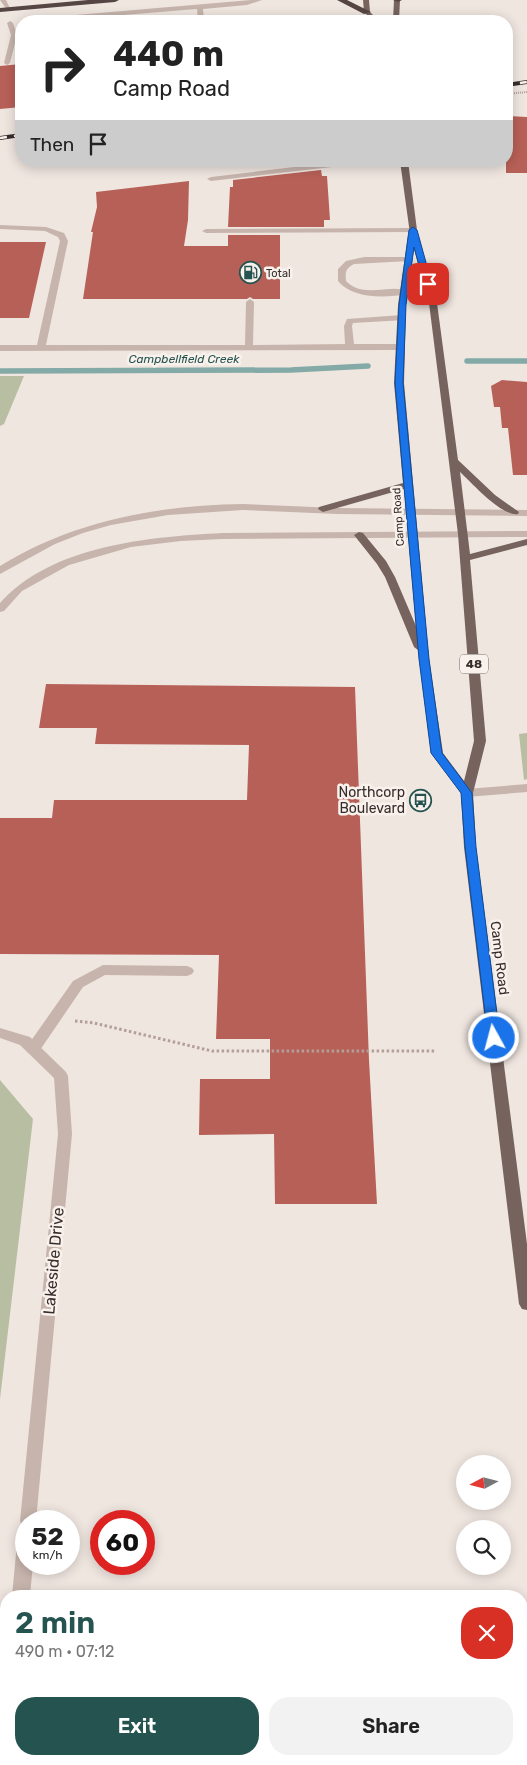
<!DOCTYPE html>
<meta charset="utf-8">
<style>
:root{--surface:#fff;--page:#f2f2f2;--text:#222;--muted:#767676;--accent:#25534f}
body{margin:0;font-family:Rubik,sans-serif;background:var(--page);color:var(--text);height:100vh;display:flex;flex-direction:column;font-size:19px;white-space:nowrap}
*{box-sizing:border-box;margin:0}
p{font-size:16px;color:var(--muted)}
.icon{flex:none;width:28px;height:28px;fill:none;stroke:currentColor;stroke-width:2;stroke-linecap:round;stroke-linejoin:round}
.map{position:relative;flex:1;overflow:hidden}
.panel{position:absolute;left:0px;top:1590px;width:528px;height:175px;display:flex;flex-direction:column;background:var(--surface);border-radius:20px 20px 0 0;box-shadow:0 2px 12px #0003}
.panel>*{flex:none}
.top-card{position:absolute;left:15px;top:15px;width:498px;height:152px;border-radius:20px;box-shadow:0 2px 12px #0003;background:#fff;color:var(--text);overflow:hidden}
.needle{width:32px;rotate:263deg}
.fabs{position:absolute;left:456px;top:1455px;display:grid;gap:10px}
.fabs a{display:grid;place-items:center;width:55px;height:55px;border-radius:50%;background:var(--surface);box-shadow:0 2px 12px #0003;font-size:25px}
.speed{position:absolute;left:15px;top:1510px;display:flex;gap:10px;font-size:25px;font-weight:700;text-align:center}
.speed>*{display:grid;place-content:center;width:65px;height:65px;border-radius:50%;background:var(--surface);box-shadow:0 2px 12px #0003;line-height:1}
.speed small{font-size:12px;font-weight:400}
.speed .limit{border:8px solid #d22;background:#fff;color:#111}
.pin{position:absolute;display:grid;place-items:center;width:42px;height:42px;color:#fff;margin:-21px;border-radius:10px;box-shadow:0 2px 8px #0006}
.me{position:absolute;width:55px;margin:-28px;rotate:353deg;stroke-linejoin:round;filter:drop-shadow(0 0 4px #0008)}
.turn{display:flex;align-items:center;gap:18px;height:105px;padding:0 15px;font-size:22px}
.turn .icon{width:65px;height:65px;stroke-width:2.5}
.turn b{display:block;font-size:35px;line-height:42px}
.then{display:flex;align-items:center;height:48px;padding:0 15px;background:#0003;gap:10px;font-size:19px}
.round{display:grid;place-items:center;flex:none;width:52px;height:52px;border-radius:20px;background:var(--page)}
.head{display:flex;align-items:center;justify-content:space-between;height:85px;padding:0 15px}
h1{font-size:30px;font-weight:600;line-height:38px;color:var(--accent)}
.button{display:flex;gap:10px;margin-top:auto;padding:10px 15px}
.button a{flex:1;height:58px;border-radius:20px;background:var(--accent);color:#fff;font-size:20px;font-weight:600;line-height:58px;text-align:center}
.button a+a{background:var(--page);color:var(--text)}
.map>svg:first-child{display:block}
.green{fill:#b8bea2}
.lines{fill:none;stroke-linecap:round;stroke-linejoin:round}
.stream{stroke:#83aaa6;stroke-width:5.5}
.building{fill:#b76057}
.path-far1{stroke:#b39f98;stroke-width:2;stroke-dasharray:1 1;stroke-linecap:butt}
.path{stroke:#b39f98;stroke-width:3;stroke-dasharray:2.5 2.5;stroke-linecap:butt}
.lane{fill:#c7b5ad;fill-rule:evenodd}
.street{fill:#c7b5ad;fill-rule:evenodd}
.primary{fill:#76635e;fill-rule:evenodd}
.highway{fill:#564643;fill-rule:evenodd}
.rail-casing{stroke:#362d2b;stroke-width:4}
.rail{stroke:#f8f1ec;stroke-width:2.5;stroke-dasharray:7;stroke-linecap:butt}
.route{fill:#1a73e8;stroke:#114b97}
.labels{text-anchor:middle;stroke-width:5;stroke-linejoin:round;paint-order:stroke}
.far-poi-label{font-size:11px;fill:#362d2b;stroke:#f8f1ec;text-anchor:start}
.far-street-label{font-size:11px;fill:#362d2b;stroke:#f8f1ec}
.far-water-label{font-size:12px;font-style:italic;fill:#25534f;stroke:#f8f1ec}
.shield{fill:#f8f1ec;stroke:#706865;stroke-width:1}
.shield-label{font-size:12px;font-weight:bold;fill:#362d2b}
.poi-label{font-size:14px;fill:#362d2b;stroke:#f8f1ec;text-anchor:end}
.street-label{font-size:14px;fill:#362d2b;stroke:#f8f1ec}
.near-street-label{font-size:16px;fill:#362d2b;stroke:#f8f1ec}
</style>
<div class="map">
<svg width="527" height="1765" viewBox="0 0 527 1765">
<rect width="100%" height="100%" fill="#f0e6e0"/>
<!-- green -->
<path class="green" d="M0,376H24L4,424L0,426Z
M527,733V779L524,780L519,734Z
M0,1080L33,1119L0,1399Z"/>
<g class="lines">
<!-- stream -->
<path class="stream" d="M467,361H527
M0,371L291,370L368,366"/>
</g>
<!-- building -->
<path class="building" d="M21,64V107L0,109V66Z
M506,116L527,117V173H506Z
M321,170L322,176H327L330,220H324V227H228L230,187H233V180Z
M189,181L188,220L184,246H228V235H280V299H253L250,297L247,299H83L93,232H91L97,207L96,192Z
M0,242H46L29,318H0Z
M502,380L527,382V475H513L508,428H502L500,407H494L491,386Z
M46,684L355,687L369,1060L377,1204H275L274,1134L199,1135L200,1079H270V1039H216L219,955L0,954V818H52L54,800H247L249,745L95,744L97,728H39Z"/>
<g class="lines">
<!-- path-far1 -->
<path class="path-far1" d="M506,94L527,92"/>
<!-- path -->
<path class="path" d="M75,1021L94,1023L212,1051H436"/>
<!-- lane -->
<path class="lane" d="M0,0H6L11,10H7Z
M251,0H262L247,5L203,9L204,21H198L197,9L50,21H26L29,19Z
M10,21L13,23L17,35L10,63L7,65L4,63L11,35L7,23Z
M345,161H371L367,163L211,181L207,179L211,177Z
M0,225L46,227L64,233L68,241L46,345H245L246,302L250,299L254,302L253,345L345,344L344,326L347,319L402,315L405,316V320L353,323L352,326L354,344H400L404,347L400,350L0,351V345H37L60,241L58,237L45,231L0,229Z
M413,228H416V232L206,233L202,231L206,229Z
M364,257H412L413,259L409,261L354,264C346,268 345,272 346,281C364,300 394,282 408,292L407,294C386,298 352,299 338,281V269L346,261Z
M103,965L187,966L192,968L194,971L192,974L187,976L105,975L83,987L38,1053H28L26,1049L28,1045L73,981Z"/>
<!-- street -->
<path class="street" d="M243,504L337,508L527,510V516L337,514L243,510L168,515L111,525L83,533L55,544L0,574V566C73,521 158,505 243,504Z
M527,531V537L222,539L181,541L131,547L69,565L22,591L4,611L0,612V603C52,545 149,537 222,533Z
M527,784V792L467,797L461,793L467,789Z
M0,1028L30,1037L66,1072L68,1076L72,1134L36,1521H26V1528L22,1527L20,1521L58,1134L54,1078L20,1045L0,1038Z
M26,1535V1564H33L30,1596H12L17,1543L20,1537Z
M6,1747V1759H15L14,1765H0V1749Z"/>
<!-- primary -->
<path class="primary" d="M363,0H369L370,12L379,21H373L364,12Z
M394,0H400L399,21H393Z
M400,161H408L417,230L437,303L458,460L495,495L519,512L518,514C502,517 471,482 460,472L470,554L527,539V545L470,560L486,741L473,793L476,847L527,1244V1310L522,1309L519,1304L464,847L461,793L431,753L418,650L414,647L385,577L377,564L354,535L359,532L363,533L386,561L395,577L416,626L404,489L323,512L318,509L319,507L403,483L394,383L398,305L408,236L410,234ZM414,249L429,303L458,534L474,741L464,781L443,753L429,659L404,383L406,305Z"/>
<!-- highway -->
<path class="highway" d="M88,0H119L115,2L0,12V8Z
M337,0H347L371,12L364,14Z
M393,0H402L398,2Z"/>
<defs>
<path id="rail" d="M506,85L527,82
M0,138L21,135"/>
</defs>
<!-- rail casing -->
<use href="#rail" class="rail-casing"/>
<!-- rail -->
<use href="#rail" class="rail"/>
</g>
<!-- route -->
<path class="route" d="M413,227L417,230L432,284L428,287L424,284L414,247L406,305L403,383L429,659L442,753L472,793L476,847L500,1038L498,1041H490L488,1038L465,847L461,793L431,753L419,659L395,383L399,305L409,230Z"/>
<!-- icons -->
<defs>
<symbol id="fuel-ring" viewBox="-11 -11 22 22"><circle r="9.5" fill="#f8f1ec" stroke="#25534f" stroke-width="1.5"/><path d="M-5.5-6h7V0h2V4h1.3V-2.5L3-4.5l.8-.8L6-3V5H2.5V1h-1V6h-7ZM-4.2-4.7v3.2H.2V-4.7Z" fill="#25534f"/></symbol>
<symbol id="bus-ring" viewBox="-11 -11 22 22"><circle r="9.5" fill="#f8f1ec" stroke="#25534f" stroke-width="1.5"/><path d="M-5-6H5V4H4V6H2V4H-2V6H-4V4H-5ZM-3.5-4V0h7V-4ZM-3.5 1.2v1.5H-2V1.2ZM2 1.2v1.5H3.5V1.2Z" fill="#25534f"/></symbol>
</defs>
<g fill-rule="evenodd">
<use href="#fuel-ring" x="238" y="260" width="25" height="25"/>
<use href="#bus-ring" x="408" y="788" width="25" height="25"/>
</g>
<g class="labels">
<!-- far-poi labels -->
<g class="far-poi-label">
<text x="266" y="277">Total</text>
</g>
<!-- far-street labels -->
<g class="far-street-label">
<text transform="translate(398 517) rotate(-94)" y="4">Camp Road</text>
</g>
<!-- far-water labels -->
<g class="far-water-label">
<text x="184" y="363">Campbellfield Creek</text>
</g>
<!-- shield labels -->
<rect class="shield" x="460" y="654.5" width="28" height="19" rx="4"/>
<g class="shield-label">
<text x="474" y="668">48</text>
</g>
<!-- poi labels -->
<g class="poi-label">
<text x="405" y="797">Northcorp<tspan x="405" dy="16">Boulevard</tspan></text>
</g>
<!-- street labels -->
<g class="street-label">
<text transform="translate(500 958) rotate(83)" y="5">Camp Road</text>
</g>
<!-- near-street labels -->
<g class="near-street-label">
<text transform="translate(53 1261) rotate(-85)" y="6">Lakeside Drive</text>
</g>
</g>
</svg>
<div class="fabs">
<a><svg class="needle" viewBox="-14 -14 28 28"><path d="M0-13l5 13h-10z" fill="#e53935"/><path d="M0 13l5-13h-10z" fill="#767676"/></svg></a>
<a><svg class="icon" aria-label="search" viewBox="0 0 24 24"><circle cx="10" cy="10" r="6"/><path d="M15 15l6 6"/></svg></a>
</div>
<div class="speed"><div>52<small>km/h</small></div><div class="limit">60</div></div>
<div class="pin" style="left:428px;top:284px;background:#d93025"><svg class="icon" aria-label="arrive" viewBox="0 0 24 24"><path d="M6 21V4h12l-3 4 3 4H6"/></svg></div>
<svg class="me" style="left:494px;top:1038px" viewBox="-20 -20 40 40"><circle r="17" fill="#1a73e8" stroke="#fff" stroke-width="3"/><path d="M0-11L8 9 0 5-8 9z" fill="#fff"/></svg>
<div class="top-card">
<div class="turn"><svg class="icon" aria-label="right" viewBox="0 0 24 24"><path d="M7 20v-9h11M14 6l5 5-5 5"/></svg><div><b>440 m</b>Camp Road</div></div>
<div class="then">Then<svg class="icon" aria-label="arrive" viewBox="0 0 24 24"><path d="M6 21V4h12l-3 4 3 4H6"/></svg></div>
</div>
<section class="panel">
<div class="head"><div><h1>2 min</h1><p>490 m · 07:12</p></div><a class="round" style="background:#d93025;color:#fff"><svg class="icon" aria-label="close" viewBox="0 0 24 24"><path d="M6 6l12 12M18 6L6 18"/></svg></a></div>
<div class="button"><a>Exit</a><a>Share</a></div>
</section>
</div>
